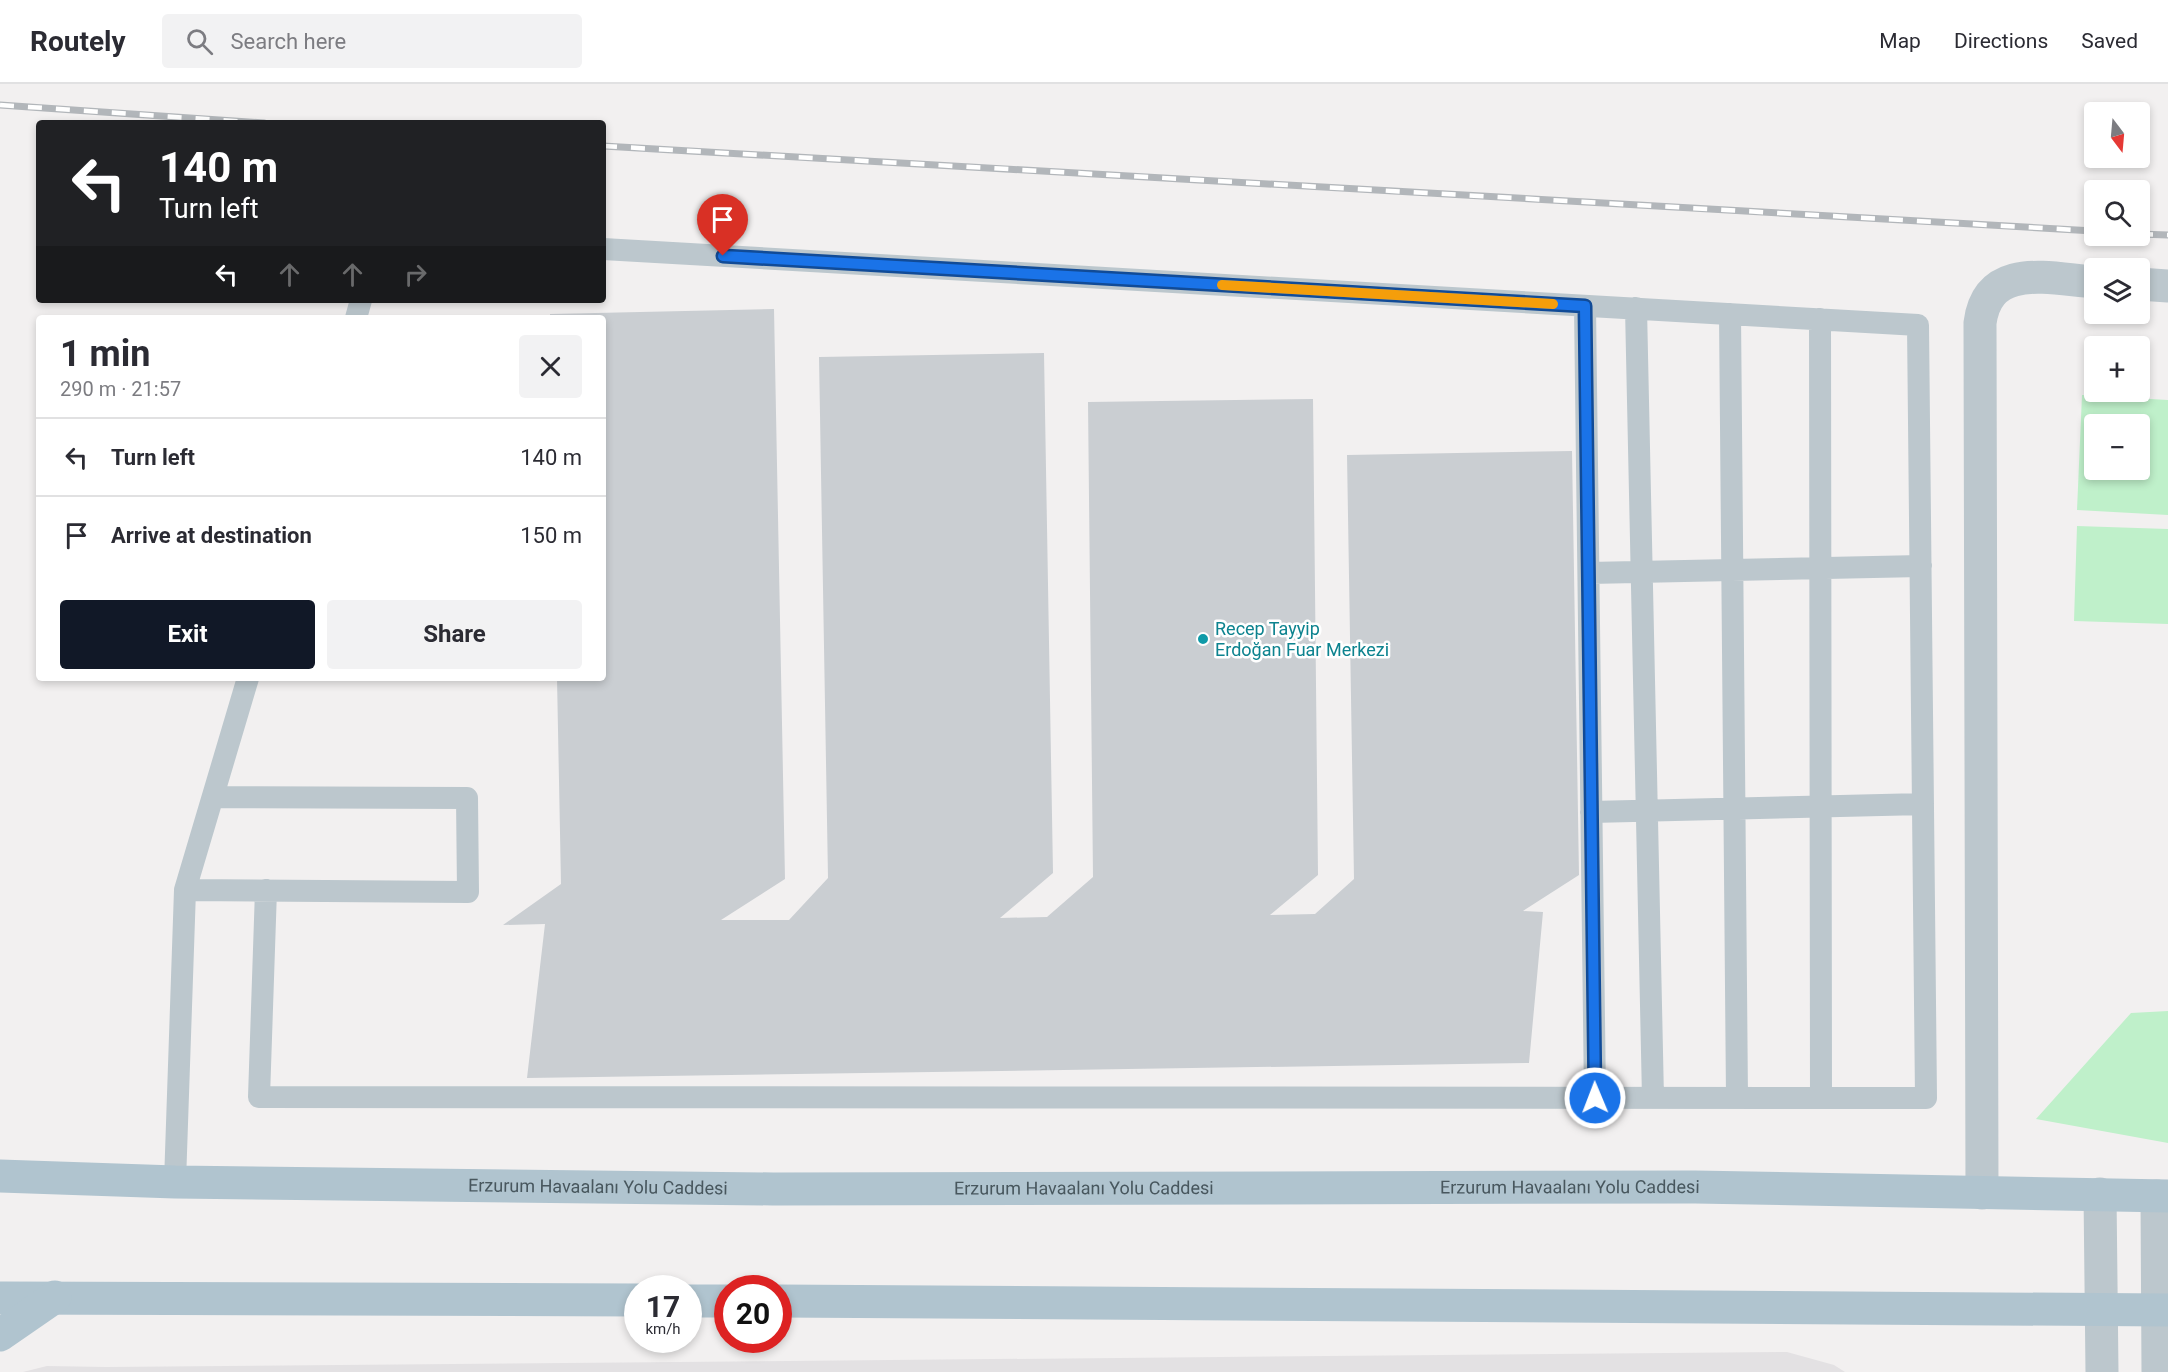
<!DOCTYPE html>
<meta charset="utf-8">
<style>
:root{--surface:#fff;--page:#f2f2f3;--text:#2b2b33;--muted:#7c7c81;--line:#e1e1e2;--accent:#111827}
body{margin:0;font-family:Roboto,sans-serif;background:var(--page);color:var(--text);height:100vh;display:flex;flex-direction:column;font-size:22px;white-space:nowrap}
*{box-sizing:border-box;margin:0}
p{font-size:20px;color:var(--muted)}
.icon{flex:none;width:33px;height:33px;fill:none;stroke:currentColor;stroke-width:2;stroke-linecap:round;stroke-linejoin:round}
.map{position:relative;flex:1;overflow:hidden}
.side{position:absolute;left:36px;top:231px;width:570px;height:366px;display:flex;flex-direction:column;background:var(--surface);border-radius:6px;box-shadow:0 3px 9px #0003}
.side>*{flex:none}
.top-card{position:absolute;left:36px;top:36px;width:570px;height:183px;border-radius:6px;box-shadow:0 3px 9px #0003;background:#202124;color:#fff;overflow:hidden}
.needle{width:39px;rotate:164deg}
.tools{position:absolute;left:2084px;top:18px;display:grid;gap:12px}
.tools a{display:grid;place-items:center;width:66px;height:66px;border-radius:6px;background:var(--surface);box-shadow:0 3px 9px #0003;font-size:30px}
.speed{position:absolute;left:624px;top:1191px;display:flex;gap:12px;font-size:30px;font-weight:700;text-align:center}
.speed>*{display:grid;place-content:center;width:78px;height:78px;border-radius:50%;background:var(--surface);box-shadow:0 3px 9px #0003;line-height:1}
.speed small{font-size:15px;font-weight:400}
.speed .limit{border:9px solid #d22;background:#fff;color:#111}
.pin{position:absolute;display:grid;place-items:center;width:51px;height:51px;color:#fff;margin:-62px -26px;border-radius:50% 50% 50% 0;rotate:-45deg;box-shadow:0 0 6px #0007}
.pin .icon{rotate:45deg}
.me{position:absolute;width:66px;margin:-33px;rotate:359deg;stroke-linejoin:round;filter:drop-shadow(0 0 4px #0008)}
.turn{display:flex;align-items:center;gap:21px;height:126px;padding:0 24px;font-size:27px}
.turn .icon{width:78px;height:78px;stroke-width:2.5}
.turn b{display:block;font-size:42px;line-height:51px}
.lanes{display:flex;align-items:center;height:57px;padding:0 24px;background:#0003;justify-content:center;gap:30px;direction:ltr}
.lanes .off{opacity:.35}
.round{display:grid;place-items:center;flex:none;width:63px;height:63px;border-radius:6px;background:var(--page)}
.headline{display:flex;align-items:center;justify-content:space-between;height:102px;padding:0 24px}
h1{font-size:36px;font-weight:700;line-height:45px}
.action{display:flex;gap:12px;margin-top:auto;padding:12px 24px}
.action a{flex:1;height:69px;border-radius:6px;background:var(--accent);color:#fff;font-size:24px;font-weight:700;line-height:69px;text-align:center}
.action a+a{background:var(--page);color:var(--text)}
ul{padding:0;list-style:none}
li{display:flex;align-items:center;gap:18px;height:78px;padding:0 24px;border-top:2px solid var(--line)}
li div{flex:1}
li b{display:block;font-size:22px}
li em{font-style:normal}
header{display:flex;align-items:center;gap:36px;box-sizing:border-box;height:84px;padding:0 30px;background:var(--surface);border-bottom:2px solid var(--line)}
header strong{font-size:28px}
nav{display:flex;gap:33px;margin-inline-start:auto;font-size:21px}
.search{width:420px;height:54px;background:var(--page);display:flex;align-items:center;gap:15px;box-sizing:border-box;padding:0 21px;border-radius:6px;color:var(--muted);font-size:22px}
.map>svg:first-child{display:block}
.education{fill:#e3e1e3}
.green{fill:#bff0ca;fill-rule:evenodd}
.building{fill:#caced2}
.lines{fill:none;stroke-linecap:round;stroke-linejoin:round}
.lane{stroke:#bcc7cd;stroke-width:22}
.street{stroke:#bcc7cd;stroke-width:33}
.primary{stroke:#b0c4cf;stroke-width:33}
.rail-casing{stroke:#b2b6ba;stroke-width:7}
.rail{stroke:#fff;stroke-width:4.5;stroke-dasharray:14;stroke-linecap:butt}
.route-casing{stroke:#114b97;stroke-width:15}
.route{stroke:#1a73e8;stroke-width:10}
.slow{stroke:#f59e0b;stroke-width:10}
.culture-dot{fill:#0f9aa8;stroke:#fff;stroke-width:2}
.labels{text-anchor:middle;stroke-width:5;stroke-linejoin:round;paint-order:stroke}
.culture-label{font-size:18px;fill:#0d838f;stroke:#fff;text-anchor:start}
.street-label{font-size:18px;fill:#48575e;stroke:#fff}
</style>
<header>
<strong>Routely</strong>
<div class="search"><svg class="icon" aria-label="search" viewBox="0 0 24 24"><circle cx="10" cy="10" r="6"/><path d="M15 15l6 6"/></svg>Search here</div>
<nav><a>Map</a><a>Directions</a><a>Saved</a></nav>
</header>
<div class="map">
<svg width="2168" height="1288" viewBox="0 0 2168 1288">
<rect width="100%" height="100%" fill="#f2f0f0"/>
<!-- education -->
<path class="education" d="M1787,1268L1834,1281L1845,1288H23L47,1282L106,1283Z"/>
<!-- green -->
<path class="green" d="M2082,311L2168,316V431L2077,426ZM2094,340H2139V386H2094Z
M2077,442L2168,445V540L2074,537Z
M2168,927V1059L2036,1035L2131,929Z"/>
<!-- building -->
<path class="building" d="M774,225L785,795L721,836H789L828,794L819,273L1044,269L1053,789L1000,834L1047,833L1093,793L1088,318L1313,315L1318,791L1270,831L1315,830L1354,795L1347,371L1572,367L1579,791L1523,827L1543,828L1529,979L527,994L545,840L503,841L561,800L557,594H603V234H550V230Z"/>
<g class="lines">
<!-- lane -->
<path class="lane" d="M1585,222L1595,1014
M1636,224L1653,1014
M1730,230L1737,1014
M356,234L361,216
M1820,235L1821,1014
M1589,489L1921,482
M1591,728L1923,720
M185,806L468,808L467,714L213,713
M266,806L259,1013L1926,1014L1918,241L603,165
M175,1098L185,806L248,594"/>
<!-- street -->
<path class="street" d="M2139,200L2168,202
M1982,1109L1980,239C1988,177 2050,195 2094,198
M2100,1110L2102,1288
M2157,1112L2158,1288"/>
<!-- primary -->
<g class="primary">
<path id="s1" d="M0,1092L175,1098L773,1105L1695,1103L2168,1112"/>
<path d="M0,1214L638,1216"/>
<path d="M688,1217H728"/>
<path d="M778,1217L2168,1226"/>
<path d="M0,1251L55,1213"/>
</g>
<defs>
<path id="rail" d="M0,21L264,39
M603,62L2094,147
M2139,150L2168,151"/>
</defs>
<!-- rail casing -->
<use href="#rail" class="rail-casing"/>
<!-- rail -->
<use href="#rail" class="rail"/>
</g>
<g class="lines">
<defs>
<path id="route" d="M723,172L1585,222L1595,1014"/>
</defs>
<!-- route casing -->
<use href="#route" class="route-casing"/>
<!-- route -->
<use href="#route" class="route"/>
<!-- slow -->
<path class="slow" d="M1222,201L1553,220"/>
</g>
<!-- markers -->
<circle class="culture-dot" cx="1203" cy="555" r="6"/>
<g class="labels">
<!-- culture labels -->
<g class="culture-label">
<text x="1215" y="551">Recep Tayyip<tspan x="1215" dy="21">Erdoğan Fuar Merkezi</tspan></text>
</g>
<!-- street labels -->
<g class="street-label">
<text dy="6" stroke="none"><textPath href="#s1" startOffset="598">Erzurum Havaalanı Yolu Caddesi</textPath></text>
<text dy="6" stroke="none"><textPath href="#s1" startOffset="1570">Erzurum Havaalanı Yolu Caddesi</textPath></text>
<text dy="6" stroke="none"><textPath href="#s1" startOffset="1084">Erzurum Havaalanı Yolu Caddesi</textPath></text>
</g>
</g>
</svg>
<div class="tools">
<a><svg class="needle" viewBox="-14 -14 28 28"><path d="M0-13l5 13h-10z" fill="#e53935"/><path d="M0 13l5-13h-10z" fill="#7c7c81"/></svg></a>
<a><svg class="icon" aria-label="search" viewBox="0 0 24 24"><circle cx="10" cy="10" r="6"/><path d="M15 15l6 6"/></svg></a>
<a><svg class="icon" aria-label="layers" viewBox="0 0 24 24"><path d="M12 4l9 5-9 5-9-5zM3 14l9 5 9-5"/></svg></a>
<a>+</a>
<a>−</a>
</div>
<div class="speed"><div>17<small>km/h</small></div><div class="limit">20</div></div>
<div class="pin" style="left:723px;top:172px;background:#d93025"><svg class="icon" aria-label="arrive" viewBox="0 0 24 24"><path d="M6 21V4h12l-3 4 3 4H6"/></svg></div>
<svg class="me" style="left:1595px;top:1014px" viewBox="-20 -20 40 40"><circle r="17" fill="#1a73e8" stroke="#fff" stroke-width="3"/><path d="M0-11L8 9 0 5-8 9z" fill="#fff"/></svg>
<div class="top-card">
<div class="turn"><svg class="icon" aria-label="left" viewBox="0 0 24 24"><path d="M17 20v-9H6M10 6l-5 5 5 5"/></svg><div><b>140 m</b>Turn left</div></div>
<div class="lanes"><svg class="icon" aria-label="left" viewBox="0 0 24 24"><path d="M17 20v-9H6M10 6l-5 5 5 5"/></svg><svg class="icon off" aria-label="ahead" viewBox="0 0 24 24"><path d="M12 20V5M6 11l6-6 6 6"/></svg><svg class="icon off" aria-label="ahead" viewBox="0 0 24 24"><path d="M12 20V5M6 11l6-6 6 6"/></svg><svg class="icon off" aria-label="right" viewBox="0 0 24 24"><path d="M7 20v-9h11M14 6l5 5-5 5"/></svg></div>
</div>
<section class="side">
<div class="headline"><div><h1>1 min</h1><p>290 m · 21:57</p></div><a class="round"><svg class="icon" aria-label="close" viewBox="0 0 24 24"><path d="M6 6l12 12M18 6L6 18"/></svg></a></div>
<ul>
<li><svg class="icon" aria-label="left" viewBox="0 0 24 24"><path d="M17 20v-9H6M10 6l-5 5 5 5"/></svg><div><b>Turn left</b></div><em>140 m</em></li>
<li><svg class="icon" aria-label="arrive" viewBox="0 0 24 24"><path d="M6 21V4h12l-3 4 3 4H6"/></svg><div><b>Arrive at destination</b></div><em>150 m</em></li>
</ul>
<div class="action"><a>Exit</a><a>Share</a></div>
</section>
</div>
